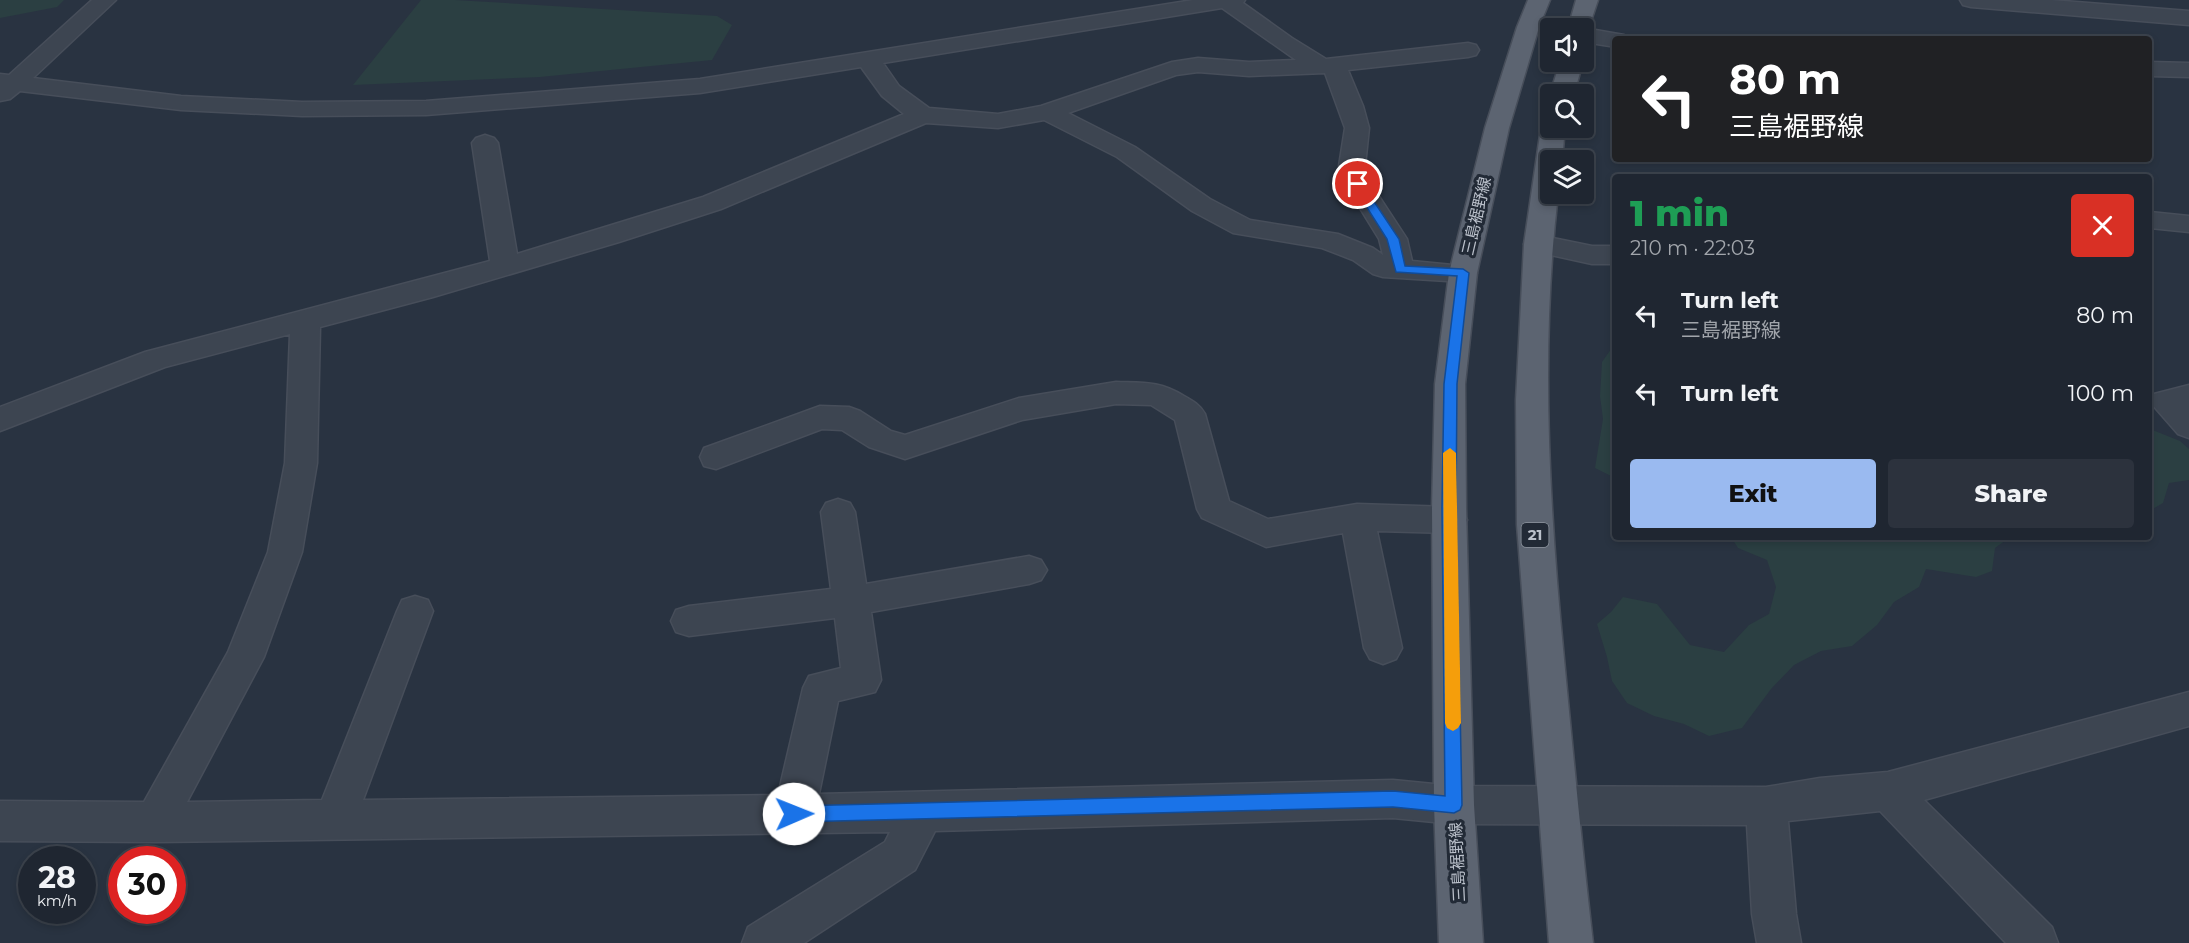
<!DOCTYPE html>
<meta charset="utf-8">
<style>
:root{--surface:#1f2631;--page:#2c323d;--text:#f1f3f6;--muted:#a1a5ab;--line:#3c434d;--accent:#9abaf0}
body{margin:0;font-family:Montserrat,"Noto Sans JP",sans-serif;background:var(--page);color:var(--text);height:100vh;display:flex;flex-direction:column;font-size:22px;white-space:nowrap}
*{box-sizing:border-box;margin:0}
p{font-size:20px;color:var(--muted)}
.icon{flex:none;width:33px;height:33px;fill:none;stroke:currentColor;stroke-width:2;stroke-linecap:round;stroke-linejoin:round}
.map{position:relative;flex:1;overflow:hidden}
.side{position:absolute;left:1612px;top:174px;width:540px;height:366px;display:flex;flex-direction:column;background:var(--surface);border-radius:6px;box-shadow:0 3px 9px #0003,0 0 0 2px var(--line)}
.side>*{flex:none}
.top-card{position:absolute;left:1612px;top:36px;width:540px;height:126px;border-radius:6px;box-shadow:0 3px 9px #0003,0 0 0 2px var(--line);background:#202124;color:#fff;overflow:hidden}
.tools{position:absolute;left:1540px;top:18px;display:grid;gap:12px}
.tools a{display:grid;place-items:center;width:54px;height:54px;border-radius:6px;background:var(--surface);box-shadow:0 3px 9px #0003,0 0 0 2px var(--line);font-size:30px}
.speed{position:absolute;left:18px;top:846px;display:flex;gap:12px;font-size:30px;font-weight:700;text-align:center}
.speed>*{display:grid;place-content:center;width:78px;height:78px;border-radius:50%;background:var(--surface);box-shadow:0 3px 9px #0003,0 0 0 2px var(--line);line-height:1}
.speed small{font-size:15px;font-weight:400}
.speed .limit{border:9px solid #d22;background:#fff;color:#111}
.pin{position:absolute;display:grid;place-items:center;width:51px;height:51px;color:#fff;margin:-26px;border:3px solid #fff;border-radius:50%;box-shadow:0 2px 6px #0007}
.me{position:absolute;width:66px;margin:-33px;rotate:89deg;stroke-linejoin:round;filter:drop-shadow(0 0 4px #0008)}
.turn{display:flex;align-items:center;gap:21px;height:126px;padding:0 18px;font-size:27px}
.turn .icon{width:78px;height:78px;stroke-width:2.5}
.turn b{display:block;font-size:42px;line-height:51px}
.round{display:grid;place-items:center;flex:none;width:63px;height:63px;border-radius:6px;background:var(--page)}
.head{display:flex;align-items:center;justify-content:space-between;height:102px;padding:0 18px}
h1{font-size:36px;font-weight:800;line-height:45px;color:#1e9e55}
.action{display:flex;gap:12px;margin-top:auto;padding:12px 18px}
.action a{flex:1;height:69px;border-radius:6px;background:var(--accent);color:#111;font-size:24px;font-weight:800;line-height:69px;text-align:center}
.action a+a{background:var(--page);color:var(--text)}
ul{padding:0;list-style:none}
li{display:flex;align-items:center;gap:18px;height:78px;padding:0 18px}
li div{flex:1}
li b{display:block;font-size:22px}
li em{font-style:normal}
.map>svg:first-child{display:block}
.green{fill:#2b3f42}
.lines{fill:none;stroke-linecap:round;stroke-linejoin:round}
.minor-casing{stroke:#474e5a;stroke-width:3}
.major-casing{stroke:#474e5a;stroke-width:3}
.minor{fill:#3d4551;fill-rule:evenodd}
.major{fill:#5c6471;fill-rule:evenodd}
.route{fill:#1a73e8;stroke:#114b97;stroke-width:1.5}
.slow{fill:#f59e0b}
.labels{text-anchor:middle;stroke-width:6;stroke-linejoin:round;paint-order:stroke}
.shield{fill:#222a36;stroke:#8d949e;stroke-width:1.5}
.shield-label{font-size:15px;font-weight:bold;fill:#bbc1cb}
.street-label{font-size:16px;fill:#bbc1cb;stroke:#222a36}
</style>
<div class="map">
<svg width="2189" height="943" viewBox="0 0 2189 943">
<rect width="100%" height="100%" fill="#293341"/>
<!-- green -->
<path class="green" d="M0,0H64L57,7L0,18Z
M421,0H455L717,16L732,25L712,60L540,77L353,85Z
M1614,345L1616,346L1615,478L1595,468L1603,419L1600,396L1602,362Z
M2150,429L2180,441L2189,449V480L2169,483L2163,503L2151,510Z
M1731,537H2010L1995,548L1992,571L1976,577L1926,569L1919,587L1894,602L1877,625L1852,646L1821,651L1794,665L1771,689L1742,728L1709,736L1684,724L1654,716L1627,703L1612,681L1607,657L1597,624L1611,612L1623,597L1657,604L1690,645L1724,652L1749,625L1769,614L1776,587L1767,560L1738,548Z"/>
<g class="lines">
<defs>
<path id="minor" d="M92,0H116L33,78L181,96L302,102L426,101L700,79L1193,0H1245L1243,3L1292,38L1326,59L1468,43L1476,45L1479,50L1476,55L1468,57L1348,70L1363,106L1369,128L1365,166L1371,184L1407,239L1412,261L1473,267L1477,273L1473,279L1463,282L1383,277L1373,274L1353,260L1322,248L1233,233L1192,211L1117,157L1044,120L998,128L926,123L721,209L619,242L433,297L320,327L317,463L302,552L264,657L187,802L322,800L397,611L402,600L415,596L428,600L433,611L363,800L778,795L803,688L809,676L841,668L835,618L689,636L676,632L671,621L676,610L689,606L831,589L821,512L826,503L838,499L850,503L855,512L866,584L1029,556L1041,560L1047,570L1041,580L1029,584L871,612L881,680L875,692L838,701L819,794L1393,780L1454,786L1766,787L1820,778L1888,772L2189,692V726L1924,800L2052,927L2058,943H2006L1880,811L1788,821L1796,914L1801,943H1757L1752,914L1747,825L1454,824L1393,818L935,831L915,870L804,943H742L748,927L885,842L890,832L155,842L0,841V801L144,802L228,652L268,552L285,463L290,334L165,367L0,431V407L145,352L490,261L472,143L476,138L485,135L494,138L498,143L517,254L703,197L904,114L882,96L861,67L700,93L426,115L302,116L181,110L20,91L10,99L0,101V74L9,75ZM1222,8L1296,60L1249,62L1198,58L1172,62L1041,106L998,114L929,108L899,86L883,63ZM1198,72L1249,76L1325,73L1345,128L1339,166L1345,184L1379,239L1383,255L1373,248L1338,234L1250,220L1210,199L1135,147L1068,113L1176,75Z
M1960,0H2051L2189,11V25L1971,7L1963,5Z
M1583,28H1584L1624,35L1627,39H1616V47L1584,42Z
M2150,62L2189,63V77L2150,76Z
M2150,212L2189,216V232L2150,228Z
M1538,235L1592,246H1616V264H1592L1528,250L1524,244L1528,238Z
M1116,382C1144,383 1160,381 1184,396C1193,401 1200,405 1205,414L1229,501L1268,519L1357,504L1450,507L1462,511L1467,520L1462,529L1450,533L1377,531L1402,648L1396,659L1383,664L1370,659L1364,648L1343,533L1266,547L1202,518L1197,509L1175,420L1151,405L1116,404L1022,420L905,459L869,447L842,430L822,429L716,469L704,466L700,457L704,448L820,406L849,407L860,411L891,431L905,435L1019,398Z
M2189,385V438L2178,434L2150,402L2154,394Z"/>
<path id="major" d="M1528,0H1550L1539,27L1509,128L1477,273L1465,384L1466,508L1474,805L1483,943H1439L1434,805L1432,508L1435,384L1449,273L1485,128L1517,27Z
M1576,0H1598L1587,33H1584V28H1568Z
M1560,62H1583L1574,94H1550Z
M1551,121V128H1565L1562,160H1551V194H1558C1540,348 1549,505 1564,659C1573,754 1582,848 1593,943H1549L1517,525L1516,400L1524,244L1541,128L1544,123Z"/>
</defs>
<!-- minor casing -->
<use href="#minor" class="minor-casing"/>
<!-- major casing -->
<use href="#major" class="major-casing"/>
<!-- minor -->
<use href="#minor" class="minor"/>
<!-- major -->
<use href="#major" class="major"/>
</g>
<!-- route -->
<path class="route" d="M1358,181L1361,182L1399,239L1405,266L1463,269L1469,273L1457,384L1456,508L1462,805L1460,810L1454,813L1393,807L794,822L787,819L785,814L787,808L794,806L1393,791L1445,796L1442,508L1444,384L1457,276L1396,272L1387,239L1352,184Z"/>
<!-- slow -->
<path class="slow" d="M1450,448L1456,453L1461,723L1458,728L1453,731L1447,728L1445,723L1443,453Z"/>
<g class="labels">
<!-- shield labels -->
<rect class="shield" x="1521.5" y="523" width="27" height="24" rx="4.5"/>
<g class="shield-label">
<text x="1535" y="540">21</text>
</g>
<!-- street labels -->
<g class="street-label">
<text transform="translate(1476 216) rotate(-77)" y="6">三島裾野線</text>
<text transform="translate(1457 862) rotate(-93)" y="6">三島裾野線</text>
</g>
</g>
</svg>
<div class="tools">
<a><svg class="icon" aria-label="sound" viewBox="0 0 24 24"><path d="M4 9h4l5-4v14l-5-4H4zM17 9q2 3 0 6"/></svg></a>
<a><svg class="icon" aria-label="search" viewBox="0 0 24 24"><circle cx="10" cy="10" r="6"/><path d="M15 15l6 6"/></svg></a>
<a><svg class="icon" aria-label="layers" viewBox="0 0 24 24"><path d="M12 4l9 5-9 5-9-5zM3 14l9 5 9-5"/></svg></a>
</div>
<div class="speed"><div>28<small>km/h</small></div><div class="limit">30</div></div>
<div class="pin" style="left:1358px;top:184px;background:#d93025"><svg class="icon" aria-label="arrive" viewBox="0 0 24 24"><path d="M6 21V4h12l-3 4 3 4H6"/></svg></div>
<svg class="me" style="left:794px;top:814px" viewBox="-20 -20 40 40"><circle r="19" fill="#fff"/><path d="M0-13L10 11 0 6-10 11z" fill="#1a73e8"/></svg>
<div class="top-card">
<div class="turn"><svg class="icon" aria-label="left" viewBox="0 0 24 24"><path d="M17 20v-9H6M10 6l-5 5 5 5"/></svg><div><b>80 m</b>三島裾野線</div></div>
</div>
<section class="side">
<div class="head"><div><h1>1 min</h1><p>210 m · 22:03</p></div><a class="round" style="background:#d93025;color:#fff"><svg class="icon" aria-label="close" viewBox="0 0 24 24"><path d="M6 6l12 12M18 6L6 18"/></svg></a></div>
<ul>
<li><svg class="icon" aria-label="left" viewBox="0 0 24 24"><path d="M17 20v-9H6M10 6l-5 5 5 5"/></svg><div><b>Turn left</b><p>三島裾野線</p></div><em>80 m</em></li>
<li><svg class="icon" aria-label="left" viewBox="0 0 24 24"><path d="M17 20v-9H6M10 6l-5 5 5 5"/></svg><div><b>Turn left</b></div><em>100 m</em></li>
</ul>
<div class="action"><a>Exit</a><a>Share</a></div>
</section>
</div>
